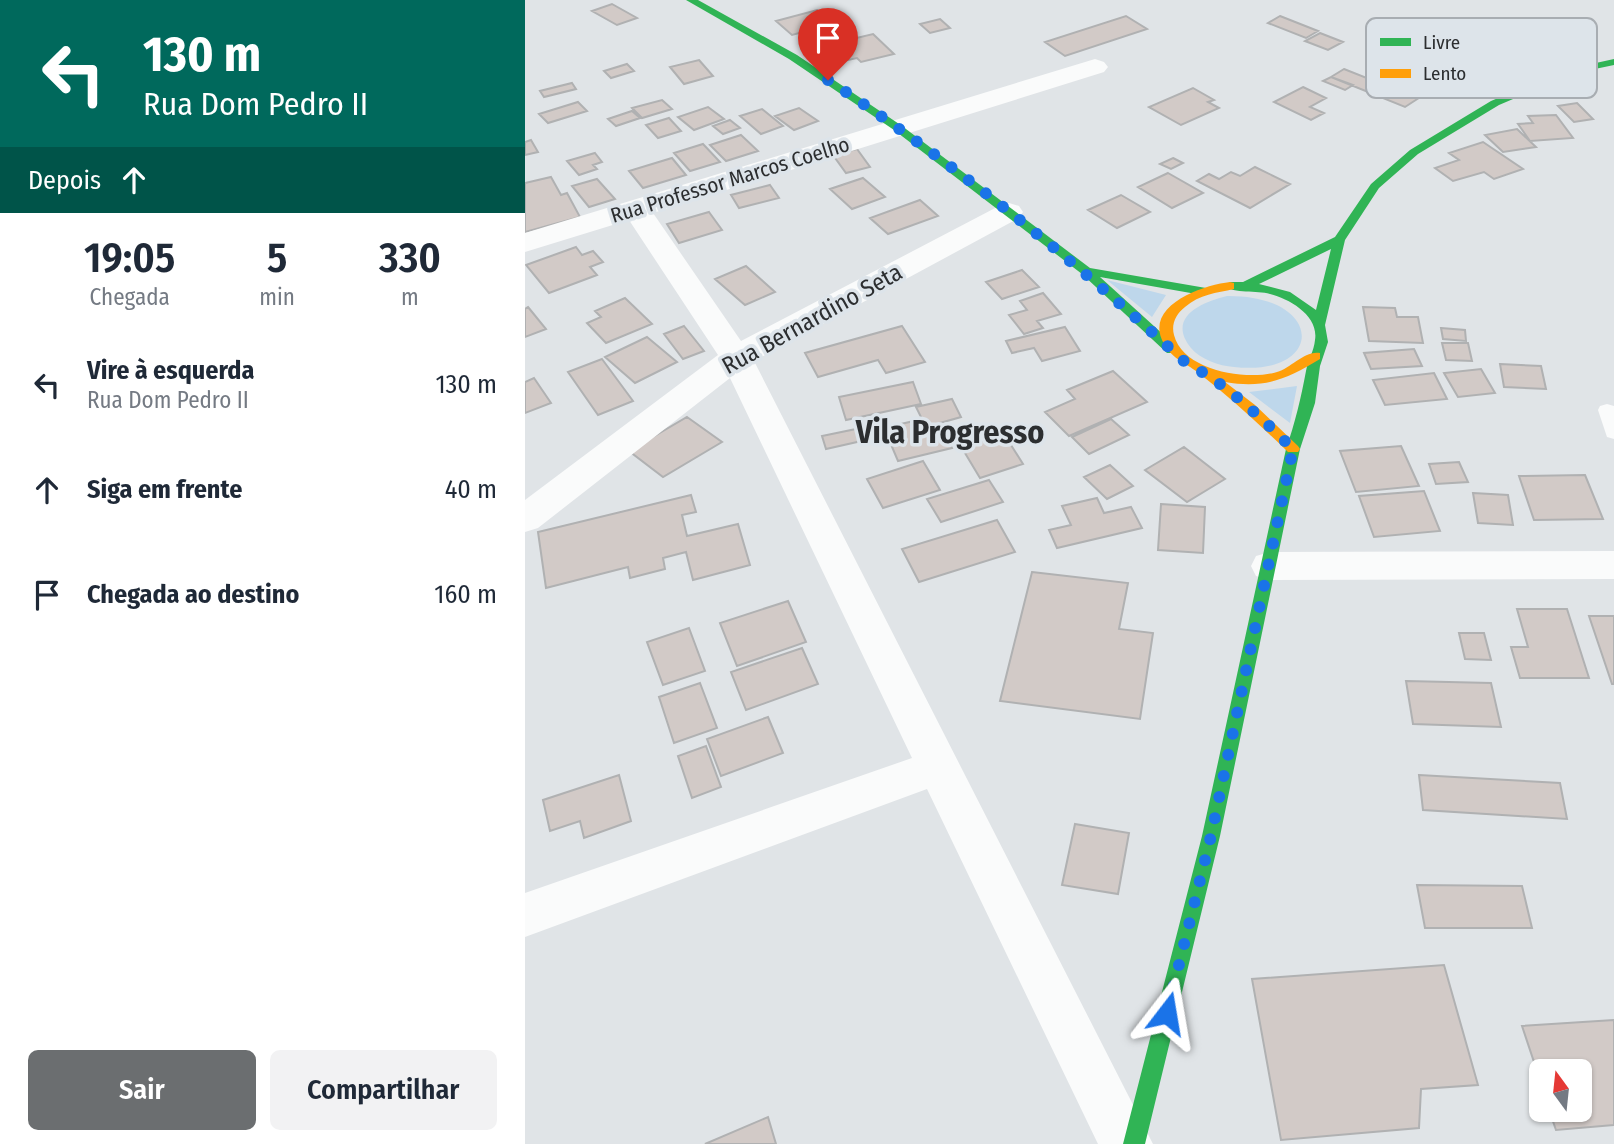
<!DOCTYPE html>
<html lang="pt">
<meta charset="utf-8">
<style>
:root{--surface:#fff;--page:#f2f2f3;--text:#1f2937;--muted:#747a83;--accent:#6b6e70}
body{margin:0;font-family:"Fira Sans Condensed",sans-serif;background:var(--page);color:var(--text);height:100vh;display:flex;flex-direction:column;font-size:26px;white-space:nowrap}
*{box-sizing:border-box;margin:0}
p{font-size:23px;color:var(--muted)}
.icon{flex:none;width:38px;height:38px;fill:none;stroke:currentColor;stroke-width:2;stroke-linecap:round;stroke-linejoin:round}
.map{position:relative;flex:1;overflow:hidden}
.details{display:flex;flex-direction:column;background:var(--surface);width:525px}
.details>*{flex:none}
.banner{background:#00695c;color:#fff;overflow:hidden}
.needle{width:46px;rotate:345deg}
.buttons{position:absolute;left:1004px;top:1059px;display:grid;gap:14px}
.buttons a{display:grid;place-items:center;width:63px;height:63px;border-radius:10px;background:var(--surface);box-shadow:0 2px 5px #0004;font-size:35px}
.pin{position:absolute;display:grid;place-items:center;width:60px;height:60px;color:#fff;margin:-72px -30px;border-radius:50% 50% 50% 0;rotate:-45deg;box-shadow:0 0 7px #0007}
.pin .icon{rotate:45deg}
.me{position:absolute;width:77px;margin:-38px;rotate:14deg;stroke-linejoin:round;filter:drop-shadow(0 0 5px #0008)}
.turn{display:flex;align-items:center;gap:24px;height:147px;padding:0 28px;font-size:32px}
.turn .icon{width:91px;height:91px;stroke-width:2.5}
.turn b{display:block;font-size:49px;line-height:60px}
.then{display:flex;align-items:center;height:66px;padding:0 28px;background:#0003;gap:14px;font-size:26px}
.eta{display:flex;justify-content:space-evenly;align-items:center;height:119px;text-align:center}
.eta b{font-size:42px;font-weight:600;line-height:49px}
.button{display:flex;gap:14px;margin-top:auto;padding:14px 28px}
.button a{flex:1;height:80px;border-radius:10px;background:var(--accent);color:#fff;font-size:28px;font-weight:600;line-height:80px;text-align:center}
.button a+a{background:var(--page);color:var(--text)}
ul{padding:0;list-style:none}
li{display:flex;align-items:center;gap:21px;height:105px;padding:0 28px}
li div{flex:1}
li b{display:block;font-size:26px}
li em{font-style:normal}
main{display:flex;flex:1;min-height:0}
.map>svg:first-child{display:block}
.green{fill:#bed7eb}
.building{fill:#d2cac7;stroke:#b0b1b2;stroke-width:2}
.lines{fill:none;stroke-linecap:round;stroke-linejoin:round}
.lane{fill:#fafbfb;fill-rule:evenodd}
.street{fill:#fafbfb;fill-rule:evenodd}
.fast{fill:#30b455;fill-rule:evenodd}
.slow{fill:#ff9f0a;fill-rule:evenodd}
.route{stroke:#1a73e8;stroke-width:12;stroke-dasharray:0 21.6}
.labels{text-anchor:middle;stroke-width:7;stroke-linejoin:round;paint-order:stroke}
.far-street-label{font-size:21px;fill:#2c2e30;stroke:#dde4ea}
.street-label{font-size:24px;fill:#2c2e30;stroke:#dde4ea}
.district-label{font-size:32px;font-weight:bold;fill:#2c2e30;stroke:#dde4ea}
.key{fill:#dde4ea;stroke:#a8adb2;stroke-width:2}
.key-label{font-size:19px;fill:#2c2e30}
</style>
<main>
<section class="details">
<div class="banner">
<div class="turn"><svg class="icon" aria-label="left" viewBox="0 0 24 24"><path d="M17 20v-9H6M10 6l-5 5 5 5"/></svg><div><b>130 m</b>Rua Dom Pedro II</div></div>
<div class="then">Depois<svg class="icon" aria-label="ahead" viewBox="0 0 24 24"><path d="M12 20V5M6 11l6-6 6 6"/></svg></div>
</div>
<div class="eta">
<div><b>19:05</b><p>Chegada</p></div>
<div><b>5</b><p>min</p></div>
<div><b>330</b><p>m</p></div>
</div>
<ul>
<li><svg class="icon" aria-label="left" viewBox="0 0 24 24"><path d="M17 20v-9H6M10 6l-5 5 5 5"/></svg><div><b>Vire à esquerda</b><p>Rua Dom Pedro II</p></div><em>130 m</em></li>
<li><svg class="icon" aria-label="ahead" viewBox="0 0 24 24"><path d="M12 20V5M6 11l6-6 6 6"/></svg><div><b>Siga em frente</b></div><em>40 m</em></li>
<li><svg class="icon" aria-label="arrive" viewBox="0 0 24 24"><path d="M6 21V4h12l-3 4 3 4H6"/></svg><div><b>Chegada ao destino</b></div><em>160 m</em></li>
</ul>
<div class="button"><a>Sair</a><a>Compartilhar</a></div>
</section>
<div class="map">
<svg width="1089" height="1144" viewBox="0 0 1089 1144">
<rect width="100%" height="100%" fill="#e0e4e7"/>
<!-- green -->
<path class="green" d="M582,280L641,295L627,317Z
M702,296C800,295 801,377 709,367C694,366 675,359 666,348C641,317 677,302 702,296Z
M772,386L765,423L724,392Z"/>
<!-- building -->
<path class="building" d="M87,4L112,18L92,25L67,11Z
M292,10L307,24L267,35L251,21Z
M601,16L622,29L540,56L520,42Z
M755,16L793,31L781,38L743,23Z
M415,19L425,28L405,33L395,24Z
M795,33L818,42L803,50L780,41Z
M348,34L369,54L336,62L332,58L314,62L298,46Z
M174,60L188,76L159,84L145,67Z
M102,64L109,71L86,78L79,71Z
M819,69L844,79L852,75L900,94L880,107L806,77Z
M806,77L828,85L820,90L798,81Z
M47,83L51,89L19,97L15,91Z
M778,87L801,98L785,107L799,113L786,120L749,102Z
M668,88L689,100L683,102L694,108L656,125L624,107Z
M137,100L147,109L117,118L107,108Z
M53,102L62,111L23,123L14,114Z
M1052,103L1068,119L1049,122L1033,106Z
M183,107L199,119L169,130L153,117Z
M274,108L293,121L269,130L250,116Z
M237,109L258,126L236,134L215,116Z
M107,111L115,118L91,126L83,119Z
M1031,115L1048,138L1005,141L993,124L1008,123L1003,116Z
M144,118L156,131L133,138L121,125Z
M205,120L215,128L198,134L188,126Z
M992,129L1011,147L978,152L960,135Z
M216,135L233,151L201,161L185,145Z
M6,140L13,152L0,155V142Z
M958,142L998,169L969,179L959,172L928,181L910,168L934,160L924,153Z
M178,144L195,162L165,171L149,153Z
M332,149L345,167L321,173L308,155Z
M70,153L77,162L68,165L72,169L54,175L42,161Z
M147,158L161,175L118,188L104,171Z
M648,158L658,163L646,169L635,164Z
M730,167L765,184L725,208L672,181L684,174L694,179L706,172L715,176Z
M643,173L678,193L647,208L613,187Z
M26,177L36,195L42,193L55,217L0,232V183Z
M338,178L360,197L327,209L305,189Z
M72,179L90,199L64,207L47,186Z
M245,185L254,198L214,208L206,195Z
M596,195L625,212L592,228L563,210Z
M395,200L413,216L363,234L345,218Z
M184,212L197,230L154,243L142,224Z
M51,247L57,255L68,251L78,262L65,267L72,275L24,293L1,265Z
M221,266L250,292L220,305L190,279Z
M497,270L514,287L477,299L461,282Z
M518,293L536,314L512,321L518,328L499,334L484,315L502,310L495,301Z
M100,298L127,324L81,343L62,323L76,317L70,311Z
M3,307L21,329L0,337V309Z
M838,307L870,308L872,317H893L898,343L844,341Z
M159,326L179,351L158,359L139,334Z
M377,326L400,362L361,373L353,360L293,377L280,353Z
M540,327L555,351L517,361L509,348L487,353L481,341Z
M916,328L940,330L941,341L918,339Z
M122,337L152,362L110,383L80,357Z
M917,343H943L947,361L921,360Z
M889,349L897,366L846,369L839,353Z
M77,359L108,401L73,415L43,372Z
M975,364L1016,366L1021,389L979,387Z
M956,369L970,393L933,397L919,373Z
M588,371L622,402L544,436L520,412L550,399L542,390Z
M909,373L922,399L860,405L848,380Z
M9,378L26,403L0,413V382Z
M388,382L396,404L321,420L314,397Z
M427,399L436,417L415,423L427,448L373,461L359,428L397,419L391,407Z
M162,417L197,442L138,477L104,451Z
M586,419L604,435L564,454L547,437Z
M336,428L341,440L301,449L297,436Z
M479,434L498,464L455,478L437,448Z
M876,446L894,486L831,492L815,451Z
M659,447L700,479L662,502L620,470Z
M398,461L415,490L358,508L342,479Z
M934,462L943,482L911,484L904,464Z
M585,465L608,486L582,499L559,477Z
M1060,475L1078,519L1009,520L994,476Z
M464,480L478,502L416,522L402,499Z
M899,491L915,531L849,537L834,496Z
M948,493L983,495L988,525L953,523Z
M166,495L171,512L157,515L162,536L213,524L225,565L168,580L161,552L138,558L140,569L105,578L103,567L21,588L13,532Z
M572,498L579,513L606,507L617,528L532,548L524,530L546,525L537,506Z
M636,504L680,507L678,553L633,550Z
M472,520L490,552L394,582L377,549Z
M507,572L603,583L594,629L628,633L615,719L475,701Z
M263,601L281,642L212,666L195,623Z
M992,609H1042L1064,678H995L986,647H1003Z
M1064,616H1089V684H1087Z
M164,628L180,671L138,685L122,642Z
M934,633H959L966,660L940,659Z
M277,648L293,684L221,710L206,672Z
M881,681L966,683L976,727L888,724Z
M175,683L192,728L149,743L134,697Z
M243,717L258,753L196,776L182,739Z
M181,746L196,787L167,798L153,756Z
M94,775L106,821L59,838L55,821L25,831L18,800Z
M894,775L1035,783L1042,819L898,810Z
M550,824L604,833L593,894L537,885Z
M892,885L997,886L1007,928H900Z
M919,965L953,1085L896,1089L894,1128L756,1140L727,979Z
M1089,1020V1125L1031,1130L1024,1110H1055V1071H1017V1086L997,1026Z
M243,1117L251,1144H180Z"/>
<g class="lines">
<!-- lane -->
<path class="lane" d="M1082,404L1089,406V439L1082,437L1073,410L1075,406Z"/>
<!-- street -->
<path class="street" d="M570,59L579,62L583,67L579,72L128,213L216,341L474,206L484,203L494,206L498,212L494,218L229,361L628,1144H573L402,789L0,937V893L387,758L205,378L13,528L0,532V500L193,355L104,220L0,252V233Z
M1089,551V579L745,580L731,576L726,566L731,556L745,552Z"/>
<!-- fast -->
<path class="fast" d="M161,0H173L272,55L377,126L565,268L681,288L683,291L677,295L575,277L652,347V353H642L557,274L369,130L264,59Z
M1089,59V65L1046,74L974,105L893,154L854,188L820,240L800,325L803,342L795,366L790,403L775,449L695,836L620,1144H598L677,836L761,449C770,423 776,398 781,371C783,360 789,351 790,340C794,316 765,299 745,294C732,290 709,294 699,286L705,282H718L810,237L846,184L885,150L966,101L1039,70ZM806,249L791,310L765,292L734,284Z"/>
<!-- slow -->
<path class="slow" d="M705,282L709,283V289C691,293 675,294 660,307C651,314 646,324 649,335C658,371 722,381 752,372C766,368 780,350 795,353V359C762,379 740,389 700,382L730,405L773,446L775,449L773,452H763C735,425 706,398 675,374C663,364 648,360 639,344C617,306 678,285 705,282Z"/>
</g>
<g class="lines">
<!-- route -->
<path class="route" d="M303,80C430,164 549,260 661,363C702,384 735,417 768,449L686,836L642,1013"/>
</g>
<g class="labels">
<!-- far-street labels -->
<g class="far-street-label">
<text transform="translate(205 180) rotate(-17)" y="7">Rua Professor Marcos Coelho</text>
</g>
<!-- street labels -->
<g class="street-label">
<text transform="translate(287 319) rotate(-29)" y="8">Rua Bernardino Seta</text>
</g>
<!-- district labels -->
<g class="district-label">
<text x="425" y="443">Vila Progresso</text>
</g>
</g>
<!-- legend -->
<rect x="841" y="18" width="231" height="80" rx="10" class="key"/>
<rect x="855" y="38" width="31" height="8" fill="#30b455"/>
<rect x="855" y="69" width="31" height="9" fill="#ff9f0a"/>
<g class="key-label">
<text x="898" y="49">Livre</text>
<text x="898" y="80">Lento</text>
</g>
</svg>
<div class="buttons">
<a><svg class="needle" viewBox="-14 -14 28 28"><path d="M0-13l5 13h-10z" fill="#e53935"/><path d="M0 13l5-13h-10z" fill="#747a83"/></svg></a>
</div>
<div class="pin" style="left:303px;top:80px;background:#d93025"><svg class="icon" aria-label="arrive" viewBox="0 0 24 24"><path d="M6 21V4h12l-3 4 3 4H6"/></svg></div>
<svg class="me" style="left:642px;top:1013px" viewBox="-20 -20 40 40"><path d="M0-17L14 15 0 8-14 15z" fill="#1a73e8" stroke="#fff" stroke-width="4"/></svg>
</div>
</main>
